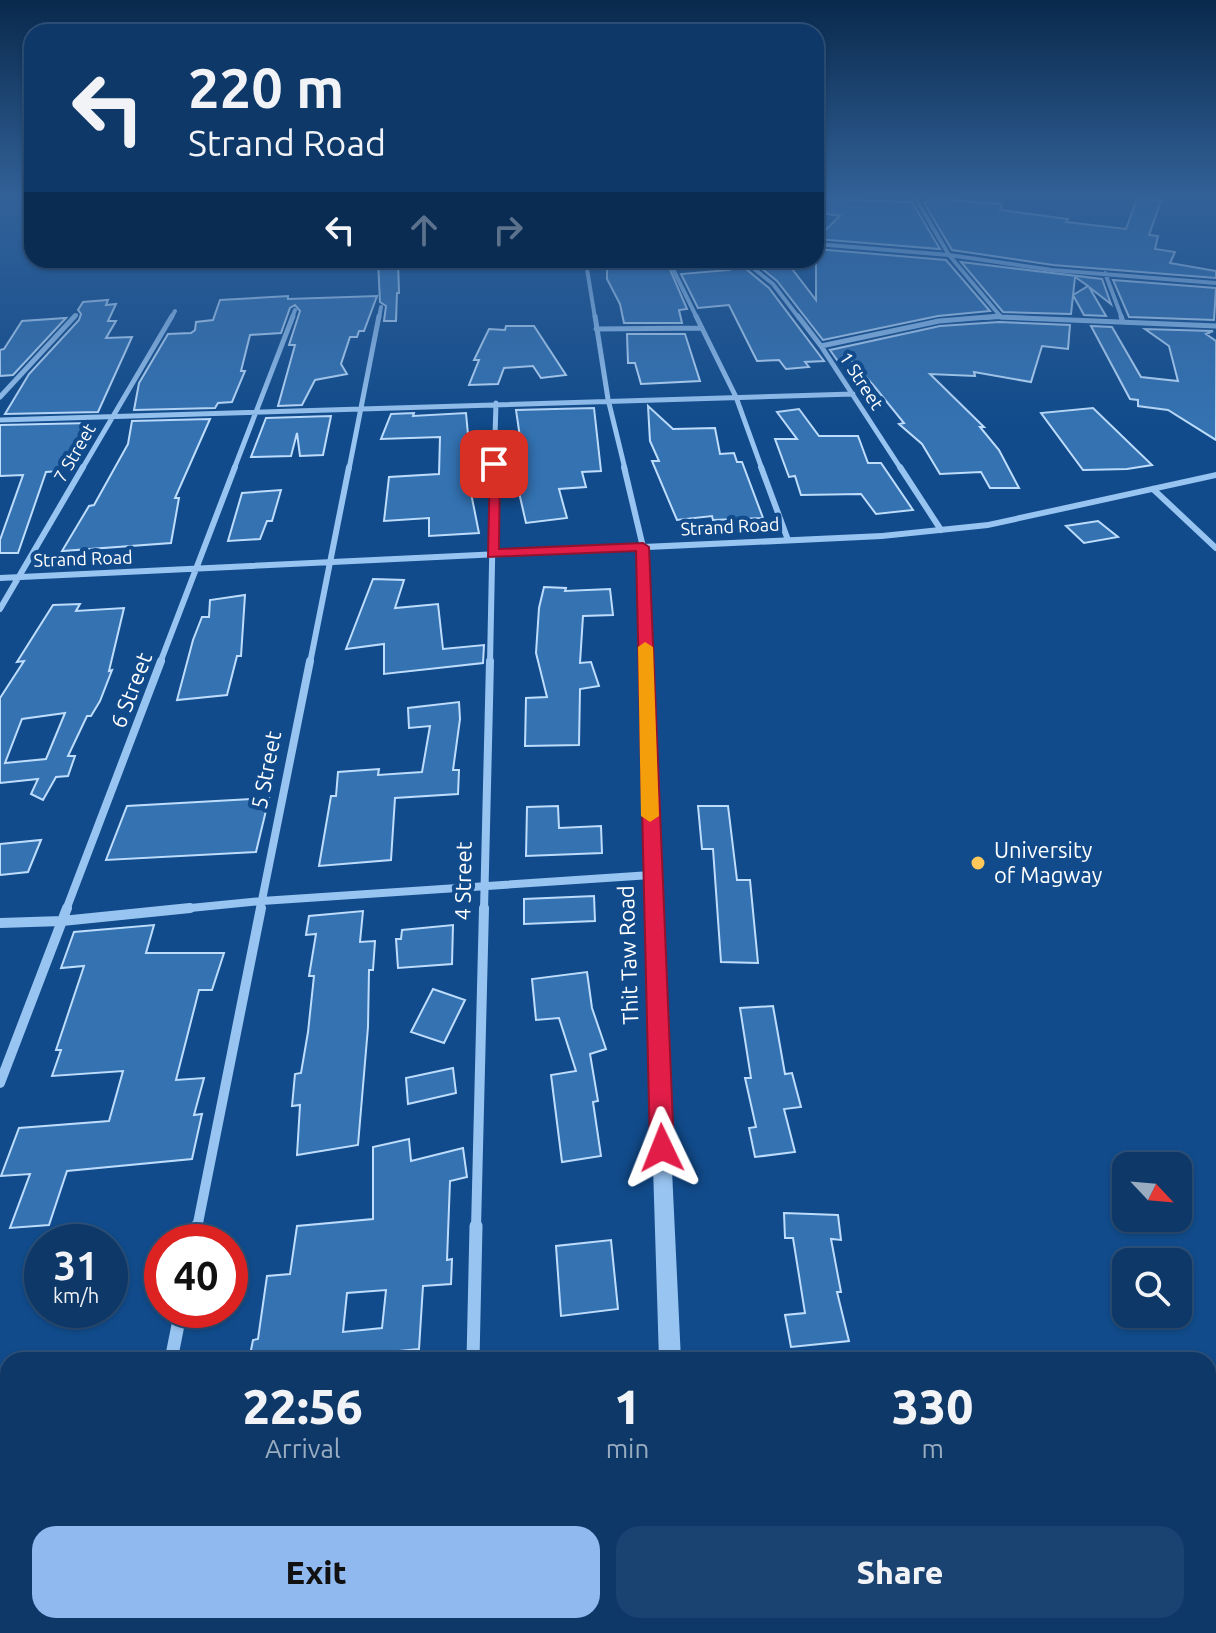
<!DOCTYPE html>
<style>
:root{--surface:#0d3868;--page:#1b4371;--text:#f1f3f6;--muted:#9aacc0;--line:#2d527c;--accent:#90b9f0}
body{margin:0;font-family:Ubuntu,sans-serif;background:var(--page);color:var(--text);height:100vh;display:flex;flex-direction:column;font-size:30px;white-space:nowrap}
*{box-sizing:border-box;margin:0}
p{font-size:26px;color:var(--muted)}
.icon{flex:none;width:44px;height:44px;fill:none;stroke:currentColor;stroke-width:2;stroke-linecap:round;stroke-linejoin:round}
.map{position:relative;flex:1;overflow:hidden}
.sheet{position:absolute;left:0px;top:1352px;width:1216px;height:282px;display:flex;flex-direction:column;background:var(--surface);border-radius:24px 24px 0 0;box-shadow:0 2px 6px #0004,0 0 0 2px var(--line)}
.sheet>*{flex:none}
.top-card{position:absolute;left:24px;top:24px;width:800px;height:244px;border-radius:24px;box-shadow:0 2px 6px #0004,0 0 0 2px var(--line);background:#0d3868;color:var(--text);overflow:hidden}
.needle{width:52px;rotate:116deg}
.buttons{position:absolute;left:1112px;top:1152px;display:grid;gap:16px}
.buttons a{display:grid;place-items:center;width:80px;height:80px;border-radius:16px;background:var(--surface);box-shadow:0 2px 6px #0004,0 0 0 2px var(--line);font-size:40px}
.speed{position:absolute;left:24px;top:1224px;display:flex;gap:16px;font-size:40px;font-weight:700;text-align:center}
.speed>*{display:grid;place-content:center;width:104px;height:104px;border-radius:50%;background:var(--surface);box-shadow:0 2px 6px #0004,0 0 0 2px var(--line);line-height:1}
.speed small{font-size:20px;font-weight:400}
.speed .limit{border:12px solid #d22;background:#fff;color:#111}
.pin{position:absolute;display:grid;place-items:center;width:68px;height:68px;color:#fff;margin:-34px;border-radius:16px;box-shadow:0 4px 12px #0006}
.me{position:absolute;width:88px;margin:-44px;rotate:358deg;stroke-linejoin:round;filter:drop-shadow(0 0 6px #0008)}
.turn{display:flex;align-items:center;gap:28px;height:168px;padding:0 32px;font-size:36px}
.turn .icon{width:104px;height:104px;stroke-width:2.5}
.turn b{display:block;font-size:56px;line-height:68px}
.lanes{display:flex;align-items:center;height:76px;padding:0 32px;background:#0003;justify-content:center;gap:40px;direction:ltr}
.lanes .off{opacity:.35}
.eta{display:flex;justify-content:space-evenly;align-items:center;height:136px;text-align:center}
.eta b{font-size:48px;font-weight:800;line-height:56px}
.cta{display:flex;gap:16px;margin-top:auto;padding:16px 32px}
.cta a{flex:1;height:92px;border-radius:24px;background:var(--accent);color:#111;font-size:32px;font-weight:800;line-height:92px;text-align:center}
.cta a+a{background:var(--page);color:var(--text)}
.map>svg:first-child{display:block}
.building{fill:#3472b2;stroke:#beddfd;stroke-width:2;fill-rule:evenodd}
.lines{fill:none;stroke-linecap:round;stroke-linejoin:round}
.minor-far5{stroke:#98c4f1;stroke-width:4}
.minor-far4{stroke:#98c4f1;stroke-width:5}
.minor-far3{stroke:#98c4f1;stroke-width:6}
.minor-far2{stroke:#98c4f1;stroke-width:8}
.minor-far1{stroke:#98c4f1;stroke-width:10}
.minor{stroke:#98c4f1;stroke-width:13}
.tertiary{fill:#98c4f1;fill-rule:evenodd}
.route{fill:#e11d48;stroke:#92132f;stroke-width:2}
.slow{fill:#f59e0b}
.poi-dot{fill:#ffc858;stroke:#114b8b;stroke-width:3}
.labels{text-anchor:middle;stroke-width:8;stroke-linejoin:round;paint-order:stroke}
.far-street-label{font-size:18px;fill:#fff;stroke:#114b8b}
.street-label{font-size:22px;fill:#fff;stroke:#114b8b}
.poi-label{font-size:22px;fill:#fff;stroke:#114b8b;text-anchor:start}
</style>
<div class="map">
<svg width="1216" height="1633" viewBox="0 0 1216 1633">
<rect width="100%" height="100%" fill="#114b8b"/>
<!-- building -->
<path class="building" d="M816,199L912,202L940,249L816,239L840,216L816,212Z
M933,199L1002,204L1000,210L1068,219L1066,222L1126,229L1137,199L1161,201L1149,235L1158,236L1155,249L1175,252L1170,263L1216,271V278L1053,265L952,250L924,203Z
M816,249L946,260L990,311L938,316L823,340L777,281L755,263L786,261L816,300Z
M378,260H398L399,293H397L396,321H384L386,306L380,302Z
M645,260H666L687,309L679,310L682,323H624L620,304L607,279V265H644Z
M961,262L1102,279L1111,304L1089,287L1106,316L1084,315L1073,295L1088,286L1075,277L1071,314L1003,312Z
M740,264L769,288L824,361L805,362L809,367L786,369L779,360L757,361L729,305L698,308L681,274L729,270L725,265Z
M1113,280L1216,288L1214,320L1129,317Z
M288,296V299L377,296L364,331H359L357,337H350L341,364L347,374L315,380L302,405L278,406L295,345H289L300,311L295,305L290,308L281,333L250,335L241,371H245L232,402L218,403L215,408L134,410L139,383L168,334L191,333L195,330L196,322L213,320L220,300Z
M108,300L106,305L116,304L108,321H116L106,338L132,337L98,412L5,414L29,374L79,320L81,314L78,310L83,302Z
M66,318L13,375L0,376V350L4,349L22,321Z
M999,322L1070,325L1068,349L1042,346L1031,382L974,372L975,376L930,374L984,427H980L999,450L1019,488H990L981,472L940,474L922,444L899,424L904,423L874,386L850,359L837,360L830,350L940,326Z
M506,326H534L566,375L541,378L533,366L504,368L498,384L469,385L479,360H474L489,329L505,330Z
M1091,326L1112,327L1141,377L1178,381L1169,346L1145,329L1213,331L1206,334L1216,341V440L1168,410L1138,406V400L1130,399Z
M627,334H685L700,381L641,384L635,363H628Z
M648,406L673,429L715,428L720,454L734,453L737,462H742L763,518L713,520L712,516L677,520L652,461H659L650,441Z
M594,408L601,471L582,472L586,487L559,489L567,518L526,523L518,488H514L516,451H522L516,410Z
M1093,408L1152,465L1127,469L1083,470L1041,413Z
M799,409L819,436H858L868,463H881L913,510L876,514L861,494L801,495L795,476L789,477L775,439H797L777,412Z
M414,413L413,416L466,413L471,467L466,468L479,533L429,536V518L384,521L389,477L439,474L440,437L381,439L391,414Z
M331,416L323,455L300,456L297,433L291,456L251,457L266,418Z
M210,419L175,498H179L171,543L62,551L89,506L94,505L128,444L132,421Z
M90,423L61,471L46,472L18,553H0V540L23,475L0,476V425Z
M281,490L272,521H267L260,539L228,541L242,493Z
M1098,521L1118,537L1084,543L1066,526Z
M373,579L404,580L395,608L438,604L443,649L484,645L483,663L384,674V644L346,649Z
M544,587L566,588L565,591L610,589L613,615L583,616L580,663L591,662L599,686L580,689L579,745L525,746L526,698L547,697L536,653L539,608Z
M245,595L241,656H237L227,695L177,700L193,640L202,617H209L210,600Z
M80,604L76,611L124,608L109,671L112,670L100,701L91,716H87L68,756H75L68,776L56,777L43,800L31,794L38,779L0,783V698L24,661L17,662L53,605ZM65,713L46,759L5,763L22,719Z
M459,702L460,719L453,770H459L458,794L395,798L391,860L319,866L331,796H336L338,772L379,769L378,775L422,772L430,726L409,728L408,708Z
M269,798L256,852L106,860L127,806Z
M558,806L559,828L601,826L602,853L526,856L527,807Z
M698,806H728L737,880H750L758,963L721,962L713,849H702Z
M41,840L28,872L0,875V844Z
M594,896L595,921L524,924V899Z
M363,911L360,942L375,941L373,970H369L368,1027L358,1145L297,1155L300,1105L292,1106L295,1074L301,1073L308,1032L314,976H309L316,934L306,935L309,916Z
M154,925L146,953H224L212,990H199L176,1080L204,1078L194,1115L202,1114L192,1159L67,1171L49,1225L10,1228L30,1174L1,1176L19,1128L109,1121L123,1071L52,1076L61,1050H56L84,966L61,968L74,932Z
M453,925L452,964L398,968L396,939H401L402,930Z
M587,972L592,1008L606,1049L590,1054L598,1101L593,1102L601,1156L562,1162L551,1075L576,1071L559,1018L536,1020L532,979Z
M433,989L465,1000L444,1043L411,1032Z
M773,1006L785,1074L792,1073L801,1107L784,1109L795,1152L755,1157L749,1128L756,1127L745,1078H751L740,1008Z
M453,1068L456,1093L408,1104L406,1078Z
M409,1139L411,1161L463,1148L467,1177L450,1181L447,1260L452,1259L451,1284L423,1286L419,1349L359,1355L358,1360H249L253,1340L258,1339L267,1276L290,1274L297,1226L373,1219V1147ZM386,1290L382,1328L343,1332L347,1293Z
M784,1213L838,1215L841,1240L831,1239L841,1292H837L849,1341L791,1347L785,1315L805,1313L793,1238H785Z
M611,1240L618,1309L561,1316L556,1246Z"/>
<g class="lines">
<!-- minor-far5 -->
<path class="minor-far5" d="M916,199L949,255L1001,317L984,318
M816,244L949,255L1052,270L1216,283
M743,260L773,284L799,318
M587,269L595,318
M1105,273L1122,318
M1001,317L1027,318
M73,318L76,315
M171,318L175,311
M292,318L295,310
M379,318L381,307
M697,318L671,265L728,260"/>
<!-- minor-far4 -->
<path class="minor-far4" d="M595,316L608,399L625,469
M696,316L736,397L762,469
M798,316L821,346L901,469
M1121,316L1123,322
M1001,317L1216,326
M596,329L702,328
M821,346L939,321L1000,316
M0,397L75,316
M0,420L853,394
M82,469L172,316
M234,469L293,316
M349,469L379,316
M494,469L496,403"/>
<!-- minor-far3 -->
<path class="minor-far3" d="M761,467L788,540
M900,467L941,530
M1153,489L1216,548
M0,578L643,547L624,467
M0,609L83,467
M160,663L235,467
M310,663L349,467
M490,663L494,467"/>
<!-- minor-far2 -->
<path class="minor-far2" d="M66,910L161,661
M170,910L262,901L651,875
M260,910L310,661
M484,910L490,661"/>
<!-- minor-far1 -->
<path class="minor-far1" d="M0,923L62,921L190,908
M0,1083L67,908
M197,1228L261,908
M476,1228L484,908"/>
<!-- minor -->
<path class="minor" d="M194,1242L197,1226
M171,1360L181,1310
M473,1360L476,1226
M0,1505L8,1504
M466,1626V1633
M116,1633L118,1626"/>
<!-- tertiary -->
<path class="tertiary" d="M1216,472V478L988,528L882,539L648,550L658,875L681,1360H659L644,875L638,547L643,544L882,533L988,522Z
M673,1626H697L698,1633H672Z"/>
</g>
<!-- sky -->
<linearGradient id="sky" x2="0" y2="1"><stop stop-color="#09294c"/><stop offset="0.46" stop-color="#326198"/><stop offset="1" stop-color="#326198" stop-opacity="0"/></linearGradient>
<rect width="1216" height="428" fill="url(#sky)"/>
<!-- route -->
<path class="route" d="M490,461L500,464L499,549L643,543L649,547L674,1148L670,1156L662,1160L653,1156L650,1148L636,551L488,557Z"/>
<!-- slow -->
<path class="slow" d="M645,642L653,647L659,816L650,822L641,816L638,647Z"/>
<!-- markers -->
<circle class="poi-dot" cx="978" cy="863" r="8"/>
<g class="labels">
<!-- far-street labels -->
<g class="far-street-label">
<text transform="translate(861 381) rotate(57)" y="6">1 Street</text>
<text transform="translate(75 453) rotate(-60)" y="6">7 Street</text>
<text transform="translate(730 527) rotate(-3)" y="6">Strand Road</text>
<text transform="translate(83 559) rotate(-2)" y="6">Strand Road</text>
</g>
<!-- street labels -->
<g class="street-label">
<text transform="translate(131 690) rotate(-69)" y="8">6 Street</text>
<text transform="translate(266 770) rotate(-79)" y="8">5 Street</text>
<text transform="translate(463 881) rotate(-89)" y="8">4 Street</text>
<text transform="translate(628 955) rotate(-92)" y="8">Thit Taw Road</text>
</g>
<!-- poi labels -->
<g class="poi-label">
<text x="994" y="858">University<tspan x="994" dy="25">of Magway</tspan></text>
</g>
</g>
</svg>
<div class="buttons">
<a><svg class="needle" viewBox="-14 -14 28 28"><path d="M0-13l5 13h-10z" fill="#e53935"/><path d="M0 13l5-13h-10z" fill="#9aacc0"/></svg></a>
<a><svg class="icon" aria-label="search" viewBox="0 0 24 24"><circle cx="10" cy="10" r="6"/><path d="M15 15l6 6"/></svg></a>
</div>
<div class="speed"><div>31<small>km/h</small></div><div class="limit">40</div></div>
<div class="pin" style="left:494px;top:464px;background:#d93025"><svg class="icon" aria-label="arrive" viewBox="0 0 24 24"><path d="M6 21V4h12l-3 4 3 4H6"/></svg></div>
<svg class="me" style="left:662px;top:1148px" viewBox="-20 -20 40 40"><path d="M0-17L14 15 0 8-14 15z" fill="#e11d48" stroke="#fff" stroke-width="4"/></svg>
<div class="top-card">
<div class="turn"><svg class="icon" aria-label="left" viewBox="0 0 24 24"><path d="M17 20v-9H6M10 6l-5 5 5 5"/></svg><div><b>220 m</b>Strand Road</div></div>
<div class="lanes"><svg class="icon" aria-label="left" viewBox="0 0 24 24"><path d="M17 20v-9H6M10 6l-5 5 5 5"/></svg><svg class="icon off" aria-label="ahead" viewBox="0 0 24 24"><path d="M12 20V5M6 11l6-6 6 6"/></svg><svg class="icon off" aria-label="right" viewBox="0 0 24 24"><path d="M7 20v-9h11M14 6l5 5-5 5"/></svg></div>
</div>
<section class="sheet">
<div class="eta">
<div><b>22:56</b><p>Arrival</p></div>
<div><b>1</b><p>min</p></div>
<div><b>330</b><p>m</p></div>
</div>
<div class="cta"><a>Exit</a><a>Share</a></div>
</section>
</div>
